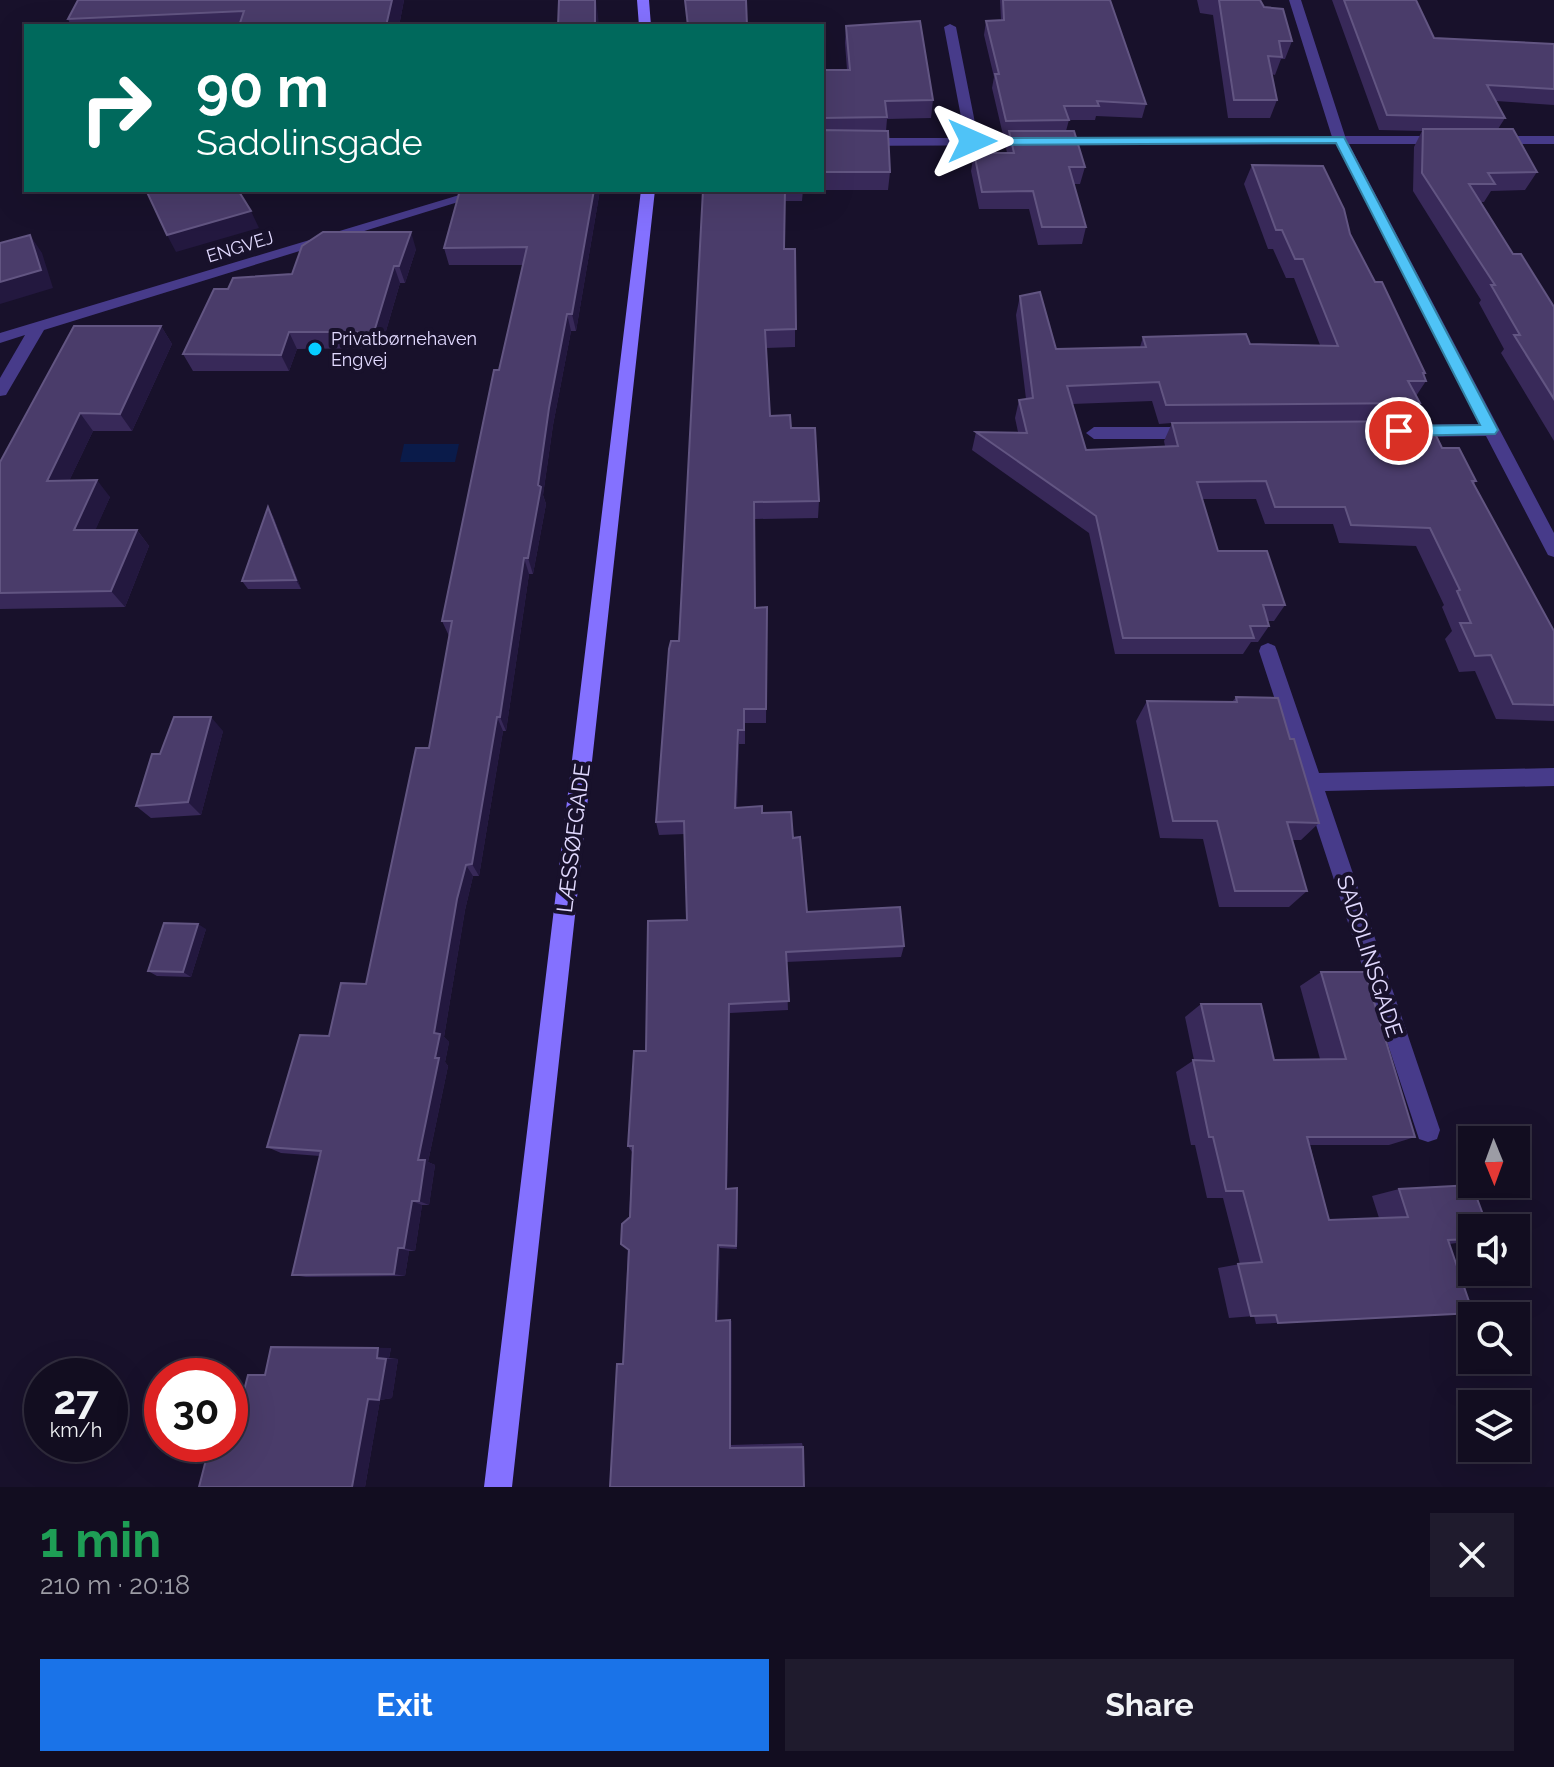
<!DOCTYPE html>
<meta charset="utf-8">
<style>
:root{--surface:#120d20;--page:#1f1b2d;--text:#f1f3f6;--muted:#9c9ca5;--line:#312d3e;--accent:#1a73e8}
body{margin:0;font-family:Raleway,sans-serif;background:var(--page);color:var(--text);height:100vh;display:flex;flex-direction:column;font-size:30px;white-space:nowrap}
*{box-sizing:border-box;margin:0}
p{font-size:26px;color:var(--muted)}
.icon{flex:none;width:44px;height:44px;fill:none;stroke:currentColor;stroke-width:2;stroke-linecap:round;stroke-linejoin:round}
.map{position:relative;height:1487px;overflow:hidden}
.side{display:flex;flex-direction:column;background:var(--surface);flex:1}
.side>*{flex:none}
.banner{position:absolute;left:24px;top:24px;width:800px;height:168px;border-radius:0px;box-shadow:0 8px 32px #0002,0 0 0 2px var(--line);background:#00695c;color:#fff;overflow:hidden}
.needle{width:52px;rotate:179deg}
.buttons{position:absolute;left:1458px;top:1126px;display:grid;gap:16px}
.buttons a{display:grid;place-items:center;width:72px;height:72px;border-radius:0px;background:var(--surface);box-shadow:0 8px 32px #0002,0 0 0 2px var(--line);font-size:40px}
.speed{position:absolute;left:24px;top:1358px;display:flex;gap:16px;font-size:40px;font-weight:700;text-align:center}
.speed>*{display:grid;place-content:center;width:104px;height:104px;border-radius:50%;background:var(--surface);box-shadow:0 8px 32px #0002,0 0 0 2px var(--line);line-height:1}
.speed small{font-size:20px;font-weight:400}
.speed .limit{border:12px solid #d22;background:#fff;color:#111}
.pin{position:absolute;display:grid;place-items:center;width:68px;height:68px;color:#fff;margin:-34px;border:4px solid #fff;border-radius:50%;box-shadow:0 2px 8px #0007}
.me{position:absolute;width:88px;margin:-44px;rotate:90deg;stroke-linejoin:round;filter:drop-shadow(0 0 6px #0008)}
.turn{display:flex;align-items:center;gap:28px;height:168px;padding:0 40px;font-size:36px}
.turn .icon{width:104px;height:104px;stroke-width:2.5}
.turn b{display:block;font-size:56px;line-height:68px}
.round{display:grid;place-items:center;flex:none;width:84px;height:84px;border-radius:0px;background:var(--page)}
.head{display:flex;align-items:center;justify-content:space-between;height:136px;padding:0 40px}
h1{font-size:48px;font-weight:700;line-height:60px;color:#1e9e55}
.action{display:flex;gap:16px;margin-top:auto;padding:16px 40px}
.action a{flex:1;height:92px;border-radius:0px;background:var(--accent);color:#fff;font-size:32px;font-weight:700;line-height:92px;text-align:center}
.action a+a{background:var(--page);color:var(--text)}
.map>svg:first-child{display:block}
.water{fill:#0a1b4a}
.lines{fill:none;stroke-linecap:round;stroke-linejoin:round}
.street{fill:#473b8a;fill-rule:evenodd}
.secondary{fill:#8471ff;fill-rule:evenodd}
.wall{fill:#382959;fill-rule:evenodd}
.shaded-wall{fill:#23183f}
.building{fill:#4a3c6a;stroke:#625582;stroke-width:2}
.route{fill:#4fc3f7;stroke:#337fa1;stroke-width:2}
.poi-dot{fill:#06ccff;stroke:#18112b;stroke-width:3}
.labels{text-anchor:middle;stroke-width:8;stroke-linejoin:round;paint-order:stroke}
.far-street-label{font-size:18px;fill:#e2daff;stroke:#18112b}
.far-poi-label{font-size:18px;fill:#e2daff;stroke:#18112b;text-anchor:start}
.street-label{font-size:22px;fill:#e2daff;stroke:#18112b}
</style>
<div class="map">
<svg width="1554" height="1487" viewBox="0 0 1554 1487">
<rect width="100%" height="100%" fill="#18112b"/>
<!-- water -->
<path class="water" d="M404,444H459L455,462H400Z"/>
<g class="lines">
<!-- street -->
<path class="street" d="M1289,0H1301L1345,136H1442L1448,140L1442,144H1349L1554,533V557L1548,555L1486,436L1406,437L1398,431L1406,425L1480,424L1336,144L822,146V138H965L944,27L950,24L956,27L978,138L1332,137Z
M1554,136V144H1494L1488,140L1494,136Z
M476,190H497L44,330L6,395L0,396V378L25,335L0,343V333Z
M1094,427H1194L1202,433L1194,439H1094L1086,433Z
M1268,643L1275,646L1277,651L1319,773L1554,768V786L1325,791L1440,1130L1437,1139L1428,1142L1419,1139L1416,1130L1259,651L1261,646Z"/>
<!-- secondary -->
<path class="secondary" d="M637,0H649L651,26H639Z
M641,190H655L512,1487H484Z"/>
</g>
<!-- wall -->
<path class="wall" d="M78,0H404L399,26H71L68,19Z
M1000,0H1110L1146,104L1142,118L1096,116L1095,120H1069L1066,131L1085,167L1080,184H1074L1086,227L1082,244L1038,245L1029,209H979L971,171L974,153H1007L1006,148L1008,135H1003L992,88L994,77L984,35L986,21L1001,20Z
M1197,0H1260L1261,4L1292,41L1285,59H1281L1275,75L1271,74L1277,100L1270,118H1228L1213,15L1200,13Z
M1332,0H1416L1434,38L1554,44V105L1496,101L1505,118L1498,129L1537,172L1525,190L1491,191L1484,202H1481L1513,254L1554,307V441L1501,353L1504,349L1479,303L1481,300L1413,191L1414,147L1422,131L1379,130Z
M846,26L933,100L931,118L887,119L886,131L890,172L888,190H822V70H847L845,43Z
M1252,165L1350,234L1425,373L1424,376L1426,381L1416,396L1420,403L1407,422L1442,448L1476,481L1474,484L1554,631V721L1496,719L1475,671L1459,672L1445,639L1452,631L1442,607L1444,605L1416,546L1339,543L1333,524H1265L1256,499H1202L1218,551L1285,605L1274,621H1268L1269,626L1258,642H1251L1243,654H1115L1089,533L972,450L976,432H1018L1015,418L1019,400L1026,399L1016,315L1020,296L1056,349L1140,347L1143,337L1250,344L1320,345L1294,278H1286L1273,249H1268L1244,184ZM1152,401L1159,424L1172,423L1164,441L1165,446L1086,450L1072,404Z
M460,190H600L576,331H571L553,425L543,495L546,504L533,574H529L506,731H503L479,876H473L465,910L444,1037L449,1042L445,1062L448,1066L428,1162L435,1165L429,1205H422L415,1251H409L405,1276L306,1277L292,1275L320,1156L281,1153L267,1147L329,1036L366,984L429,748L449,636L442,621L523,265H449L444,248Z
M703,190H803L802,201H785L784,249H795V347L766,348L770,416L791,428L819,501L818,518L755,519V608L767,607L766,723H745V744H739L737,807L762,813L793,838L807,912L904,946L901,957L786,962L788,1010L730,1013L727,1189L738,1193L737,1249L720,1248L718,1321H732L731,1445L802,1443L803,1447L610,1487L623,1364L632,1152L628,1146L646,1051L687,920L685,834L659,835L656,822L679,641Z
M416,249L405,283H400L381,348L297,349L289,371H193L183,354L292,274Z
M161,326L172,344L132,431H93L69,481L110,497L95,530H137L149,546L125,607L0,609V462Z
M273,516L301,589H248L242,581Z
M1236,697L1290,739L1319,823L1301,840H1292L1307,891L1289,907H1219L1203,839L1160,838L1136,721L1147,701L1232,702Z
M223,731L201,815L151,818L136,806L160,754Z
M206,929L191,977L157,976L148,971Z
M1321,972L1415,1137L1389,1145H1310L1329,1220L1379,1218L1372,1196L1399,1189L1472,1228V1241L1449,1244L1473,1313L1256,1324L1254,1316L1229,1318L1218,1268L1240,1264L1223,1198H1207L1195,1145H1191L1176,1072L1194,1060L1185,1017L1201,1004L1274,1060L1320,1059L1300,986Z
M271,1347L391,1348L389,1358L398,1359L392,1398L380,1400L365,1487H199L230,1444V1423H236L265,1374Z"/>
<!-- shaded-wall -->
<path class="shaded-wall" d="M392,0H404L399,26H386Z
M595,0H596L598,16L599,26H595Z
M594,190H600L576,331L572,314Z
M251,211L259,228L176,252L167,235Z
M411,232L416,249L405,283L399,266Z
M30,235L42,253L53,288L0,304V282Z
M394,266L400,283L381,348L374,332Z
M567,314L571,331L553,425L543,495L546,504L533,574L528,558L549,408Z
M161,326L172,344L132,431L120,414Z
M289,332L297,349L289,371L281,355Z
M80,413L93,431L61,498L47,481Z
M97,480L110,497L88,547L74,530Z
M268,507L273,516L301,589L296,580Z
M137,530L149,546L125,607L111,591Z
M524,558L529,574L506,731L500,717Z
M211,717L223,731L201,815L188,802Z
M497,717L503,731L479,876L472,864Z
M738,730L739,744L736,821L735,808Z
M466,865L473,876L465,910L444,1037L449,1042L445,1062L448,1066L428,1162L435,1165L429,1205L419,1201L418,1160L435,1058L434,1033L457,899Z
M198,924L206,929L191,977L183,972Z
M729,1004L730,1013L727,1193L726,1189Z
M737,1188L738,1193L737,1249L736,1246Z
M412,1201L422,1205L415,1251L404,1248Z
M718,1245L720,1248L718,1322L716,1321Z
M398,1248L409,1251L405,1276L394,1274Z
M730,1320L732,1321L731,1445L730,1448Z
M378,1348H391L389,1358H377Z
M386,1359H398L392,1398L380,1400L365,1487H352L368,1399Z"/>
<!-- building -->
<path class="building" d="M78,0H392L386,26H239L244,11L68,19Z
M559,0H595V26H558Z
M685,0H746L747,26H688Z
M1003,0H1110L1146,104L1097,101L1099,106H1064L1069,120L1006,121L995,74H999L986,21L1004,20Z
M1219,0H1260L1264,7L1283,9L1292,41H1279L1282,57L1268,56L1277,100H1234Z
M1344,0H1416L1434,38L1554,44V89L1487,85L1505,118L1387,115Z
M920,21L933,100L885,101L887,117L822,118V70H850L846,26Z
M1423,129H1513L1537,172L1488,173L1495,184H1469L1513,254H1521L1554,307V399L1514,335H1520L1491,285H1495L1422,173Z
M822,130L888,131L890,172H822Z
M1009,131H1074L1085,167H1069L1086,227H1042L1033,191L982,192L974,153H1014Z
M1252,165L1323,166L1344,209L1350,234L1375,282H1382L1425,373H1423L1426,381H1408L1420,403L1166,405L1159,382L1067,386L1086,450L1178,446L1172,423L1429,421L1442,448H1459L1476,481H1472L1554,631V705L1513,704L1491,655L1475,656L1460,623H1471L1457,591L1460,590L1430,528L1351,525L1345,507H1275L1266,481L1197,482L1218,551H1267L1285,605H1263L1269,626H1250L1254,638H1123L1096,516L976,432L1027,433L1019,400L1033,398L1020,296L1040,292L1056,349L1146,347L1143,337L1246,334L1250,344L1338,346L1303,259H1295L1282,230H1276Z
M146,190H238L251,211L167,235Z
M460,190H594L572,314H567L549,408L538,485L541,487L528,558H524L500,717H497L472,864L466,865L457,899L434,1033L440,1034L435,1058H439L418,1160H425L419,1201H412L404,1248H398L394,1274L292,1275L321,1151L267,1147L300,1035L329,1036L341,983L366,984L416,748H429L452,621H442L494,370H499L527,247L444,248Z
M703,190H785L784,249H795L796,329L765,330L770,416L790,415L791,428H815L819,501L754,502L755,608L767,607L766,709H744V730H738L735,808L762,806V813L791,812L793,838L800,837L807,912L900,907L904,946L786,952L789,1001L729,1004L726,1189L737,1188L736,1246L718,1245L716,1321L730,1320V1448L803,1447L804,1487H610L617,1364H623L629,1250L621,1244L622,1224L630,1217L633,1146H628L634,1051H646L648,921L687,920L684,821L656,822L669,649L671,641H679Z
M323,232H411L399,266H394L374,332H289L281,355L183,354L214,289H228L233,278L292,274L302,246Z
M30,235L41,270L0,282V243Z
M74,326H161L120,414L80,413L47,481L97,480L74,530H137L111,591L0,593V462Z
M268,507L296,580L242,581Z
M1236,697L1278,698L1290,739H1294L1319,823L1287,822L1307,891H1235L1217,821H1173L1147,701L1237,702Z
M174,717H211L188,802L136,806L152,754H160Z
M164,923L198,924L183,972L148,971Z
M1321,972H1365L1415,1137H1307L1329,1220L1408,1217L1399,1189L1472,1185L1488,1228H1472V1239L1448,1240L1473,1313L1278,1323L1276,1315L1251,1316L1238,1264L1262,1262L1243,1191H1226L1213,1137H1209L1193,1060L1214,1061L1201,1004H1261L1274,1060L1346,1059Z
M271,1347L378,1348L377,1358L386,1359L379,1400L368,1399L352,1487H199L210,1444H230V1426H235L248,1375H265Z"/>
<!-- route -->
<path class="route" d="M1344,137L1498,430L1495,434L1399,436L1392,431L1399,426L1480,425L1336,143L972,145L966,141L972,138Z"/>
<!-- markers -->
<circle class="poi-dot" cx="315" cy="349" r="8"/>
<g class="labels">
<!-- far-street labels -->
<g class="far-street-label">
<text transform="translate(240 247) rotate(-17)" y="6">ENGVEJ</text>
</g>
<!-- far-poi labels -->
<g class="far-poi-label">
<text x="331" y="345">Privatbørnehaven<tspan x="331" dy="21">Engvej</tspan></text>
</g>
<!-- street labels -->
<g class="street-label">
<text transform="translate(573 838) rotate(-83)" y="8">LÆSSØEGADE</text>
<text transform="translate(1370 956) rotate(72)" y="8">SADOLINSGADE</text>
</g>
</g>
</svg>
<div class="buttons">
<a><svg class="needle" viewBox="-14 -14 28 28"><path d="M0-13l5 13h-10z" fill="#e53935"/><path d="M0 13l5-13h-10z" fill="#9c9ca5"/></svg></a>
<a><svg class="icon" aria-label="sound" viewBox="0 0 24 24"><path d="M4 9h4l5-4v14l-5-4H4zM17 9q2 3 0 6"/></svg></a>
<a><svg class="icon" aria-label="search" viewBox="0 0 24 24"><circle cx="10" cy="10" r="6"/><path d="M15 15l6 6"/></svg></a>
<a><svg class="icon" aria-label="layers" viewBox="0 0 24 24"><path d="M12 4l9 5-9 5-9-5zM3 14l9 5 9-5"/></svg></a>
</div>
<div class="speed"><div>27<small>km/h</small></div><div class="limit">30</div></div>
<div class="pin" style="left:1399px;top:431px;background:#d93025"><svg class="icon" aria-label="arrive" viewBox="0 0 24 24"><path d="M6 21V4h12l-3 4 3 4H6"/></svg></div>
<svg class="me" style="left:972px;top:141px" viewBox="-20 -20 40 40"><path d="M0-17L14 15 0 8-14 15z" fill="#4fc3f7" stroke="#fff" stroke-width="4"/></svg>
<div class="banner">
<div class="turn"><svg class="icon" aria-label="right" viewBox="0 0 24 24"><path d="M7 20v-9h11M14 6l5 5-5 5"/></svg><div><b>90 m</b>Sadolinsgade</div></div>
</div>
</div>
<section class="side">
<div class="head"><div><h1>1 min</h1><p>210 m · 20:18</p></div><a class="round"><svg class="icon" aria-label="close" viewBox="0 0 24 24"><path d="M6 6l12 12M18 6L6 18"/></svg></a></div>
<div class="action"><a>Exit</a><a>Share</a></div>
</section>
